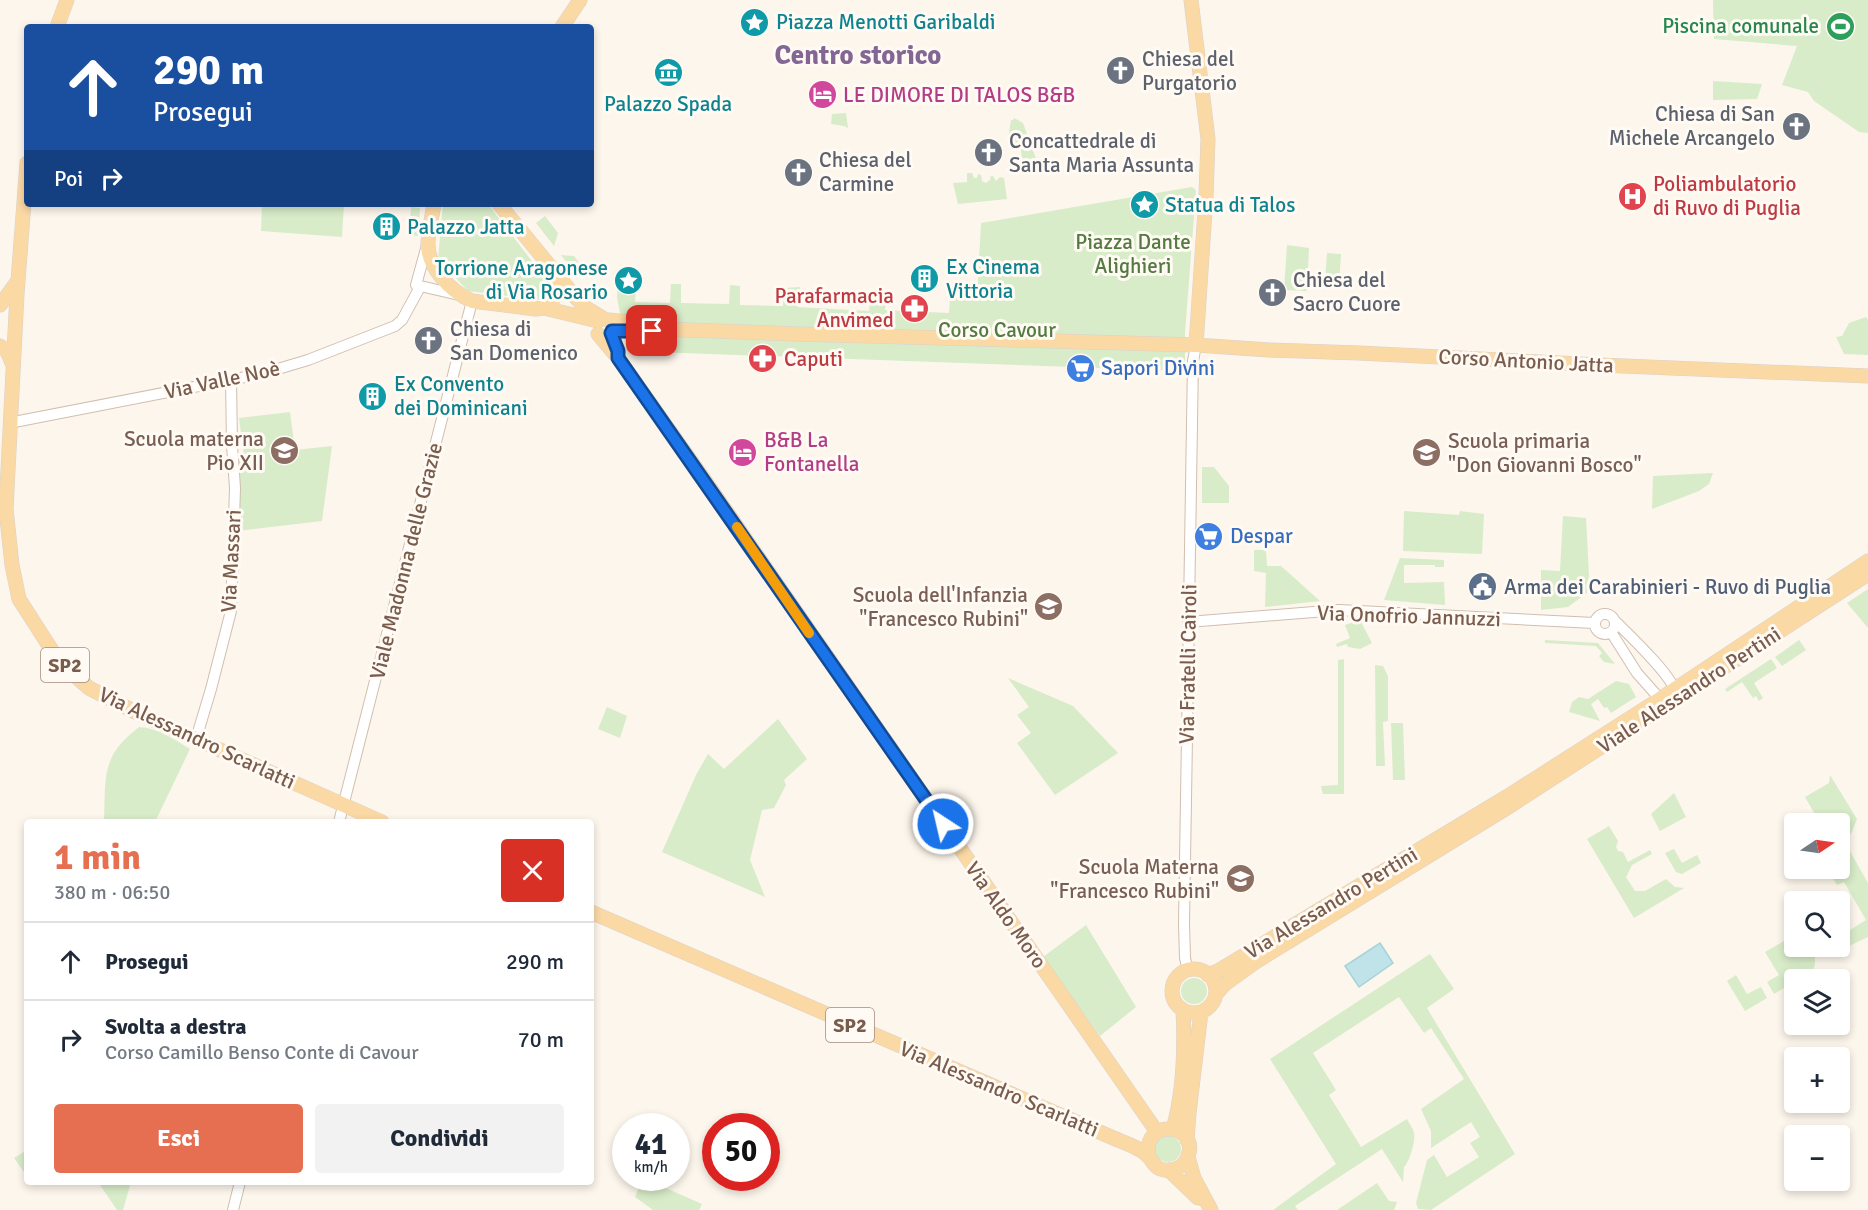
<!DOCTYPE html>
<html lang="it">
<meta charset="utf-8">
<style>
:root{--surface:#fff;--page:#f2f2f3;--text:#1f2937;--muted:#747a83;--line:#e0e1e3;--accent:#e76f51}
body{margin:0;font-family:Signika,sans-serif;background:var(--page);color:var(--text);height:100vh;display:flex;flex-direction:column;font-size:22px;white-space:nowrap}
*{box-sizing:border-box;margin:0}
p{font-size:20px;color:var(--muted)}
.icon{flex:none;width:33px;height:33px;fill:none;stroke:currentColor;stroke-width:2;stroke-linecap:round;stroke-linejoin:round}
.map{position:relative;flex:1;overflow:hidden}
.sheet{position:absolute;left:24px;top:819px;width:570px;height:366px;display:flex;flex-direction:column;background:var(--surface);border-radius:6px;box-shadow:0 3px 9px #0003}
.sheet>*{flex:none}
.guide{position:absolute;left:24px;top:24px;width:570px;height:183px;border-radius:6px;box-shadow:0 3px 9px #0003;background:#1a4fa0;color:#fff;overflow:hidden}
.needle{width:39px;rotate:77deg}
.fabs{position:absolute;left:1784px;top:813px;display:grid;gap:12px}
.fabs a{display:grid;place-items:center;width:66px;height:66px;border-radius:6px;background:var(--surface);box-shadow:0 3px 9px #0003;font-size:30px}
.speed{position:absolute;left:612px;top:1113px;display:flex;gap:12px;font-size:30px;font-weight:700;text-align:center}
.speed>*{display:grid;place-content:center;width:78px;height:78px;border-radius:50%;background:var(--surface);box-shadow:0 3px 9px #0003;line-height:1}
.speed small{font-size:15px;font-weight:400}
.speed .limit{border:9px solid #d22;background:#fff;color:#111}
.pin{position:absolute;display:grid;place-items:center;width:51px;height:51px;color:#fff;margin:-26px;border-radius:12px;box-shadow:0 3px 9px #0006}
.me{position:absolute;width:66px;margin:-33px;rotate:325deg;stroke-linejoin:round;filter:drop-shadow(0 0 4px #0008)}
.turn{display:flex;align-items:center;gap:21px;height:126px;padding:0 30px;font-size:27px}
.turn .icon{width:78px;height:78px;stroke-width:2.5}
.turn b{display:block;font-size:42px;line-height:51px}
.then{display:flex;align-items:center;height:57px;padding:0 30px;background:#0003;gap:12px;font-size:22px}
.round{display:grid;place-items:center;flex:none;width:63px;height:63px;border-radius:6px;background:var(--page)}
.head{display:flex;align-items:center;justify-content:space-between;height:102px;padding:0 30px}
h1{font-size:36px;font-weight:700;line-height:45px;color:var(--accent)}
.cta{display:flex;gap:12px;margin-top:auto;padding:12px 30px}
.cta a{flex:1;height:69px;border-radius:6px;background:var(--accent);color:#fff;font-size:24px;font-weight:700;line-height:69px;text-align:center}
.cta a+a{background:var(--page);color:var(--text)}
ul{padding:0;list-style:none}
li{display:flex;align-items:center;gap:18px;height:78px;padding:0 30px;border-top:2px solid var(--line)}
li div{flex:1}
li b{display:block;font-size:22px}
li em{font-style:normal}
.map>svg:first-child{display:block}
.green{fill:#d8ecc9}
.water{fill:#bfe3e8;stroke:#a5d3da;stroke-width:1.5}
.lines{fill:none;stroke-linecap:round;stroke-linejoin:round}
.minor-casing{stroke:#d1beb0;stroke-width:12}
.major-casing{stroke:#dad1cd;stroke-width:15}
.minor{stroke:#fff;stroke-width:10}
.major{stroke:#fbd9a5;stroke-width:14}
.route-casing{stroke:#114b97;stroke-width:15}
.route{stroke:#1a73e8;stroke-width:10}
.slow{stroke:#f59e0b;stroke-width:10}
.labels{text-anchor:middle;stroke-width:6;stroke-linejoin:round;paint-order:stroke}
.shield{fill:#fffaf3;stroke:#a28b7f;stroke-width:1.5}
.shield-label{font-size:20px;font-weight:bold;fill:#7a5c4d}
.culture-label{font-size:21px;fill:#0d838f;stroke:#fffaf3;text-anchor:start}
.leisure-label{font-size:21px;fill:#27864d;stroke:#fffaf3;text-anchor:end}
.worship-label{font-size:21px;fill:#5b616d;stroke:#fffaf3;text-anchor:start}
.hotel-label{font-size:21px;fill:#b23c85;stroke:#fffaf3;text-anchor:start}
.health-label{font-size:21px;fill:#be3a42;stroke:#fffaf3;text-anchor:start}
.park-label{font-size:21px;fill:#537a41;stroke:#fffaf3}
.street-label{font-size:21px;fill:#7a5c4d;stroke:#fffaf3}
.shop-label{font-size:21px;fill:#366cbe;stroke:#fffaf3;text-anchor:start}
.education-label{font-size:21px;fill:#785e54;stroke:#fffaf3;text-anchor:end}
.service-label{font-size:21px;fill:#4e5e75;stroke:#fffaf3;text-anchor:start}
.district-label{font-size:27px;font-weight:bold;fill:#846695;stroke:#fffaf3}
</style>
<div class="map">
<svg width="1868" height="1210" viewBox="0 0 1868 1210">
<rect width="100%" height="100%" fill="#fdf6ec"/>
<!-- green -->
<path class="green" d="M1713,0H1868V133L1859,132L1814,101L1808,92L1782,85L1797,46L1714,39Z
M1713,81L1762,84L1757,99L1713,100Z
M846,113L848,128L844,126L831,124L832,114Z
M1014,118L1023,123L1038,164L1022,166L1021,147L1007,144L1011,120H1013Z
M967,173H972L974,178H977L978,174L981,175L982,181L986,183L990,180L991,176H993L996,181L1000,177L1004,178L1007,199L958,204L953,183L967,182Z
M1192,187L1196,190L1185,333V371L627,351L617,298L618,286L636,291L635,302L670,303L671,284H681V303L729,304L730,285L740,286V305L783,306L784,288L800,287L797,307L869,311L871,294L887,297L885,310L949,313L950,297H977L981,223Z
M262,204H344L342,237L261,231Z
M443,204H488L548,282L552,289L547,299L539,300L468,291L438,259Z
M411,207L420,208L418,236L409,235Z
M545,216L558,233L554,246L536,223Z
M1287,245L1309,248L1307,291L1284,290Z
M1327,253L1341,254L1339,284L1325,283Z
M561,255L574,256L587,273H575Z
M1866,317L1868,320V355L1844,354L1836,337L1842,336L1849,323Z
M290,412L295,450L332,446L322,521L237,531L239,456H244L239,418Z
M1214,467L1229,486V503H1202V467Z
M1713,473L1709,484L1699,491L1652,509L1653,476Z
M1404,511L1459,515L1460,511L1484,514L1482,554L1403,551Z
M1563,516L1586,518L1589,575L1587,593L1568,607L1541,610V570L1560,571Z
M1254,550H1266L1267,566H1281L1320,601L1265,607L1266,573L1254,571Z
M1400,558L1444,560V567H1435V565H1404V583L1444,582L1445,605L1384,600Z
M1868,589V628L1847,603Z
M1360,620L1372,643L1360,649L1348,647L1347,644L1337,647L1336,644L1350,638L1345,625Z
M1545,640L1598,643L1615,664L1604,662L1599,656L1602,653L1596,646L1545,643Z
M1799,640L1806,650L1782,666L1775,657Z
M1344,659V794H1323L1321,786L1338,785V660Z
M1771,659L1777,668L1754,683L1763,698L1759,701L1756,696L1753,698L1742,682L1727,692L1725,689Z
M1375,665L1383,666L1388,676V721L1383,722L1385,766H1376Z
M1008,678L1073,706L1118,753L1055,795L1017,743L1031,733L1017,715L1029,707Z
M1616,681L1629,684L1636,697L1611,713L1607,707L1604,708L1598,699L1591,704L1600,721L1569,712L1572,702L1579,697L1588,699Z
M607,707L627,716L620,738L598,729Z
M778,719L807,759L784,780L786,785L774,808L762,810L750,860L765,897L662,852L696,775L708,754L724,769Z
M1391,723H1403L1405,780H1393Z
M139,727C158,728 174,739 190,749L155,822H104C106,777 100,757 139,727Z
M1830,775L1857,819L1851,834L1843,839L1868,883V937L1847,947L1839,945V937L1866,920L1844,882L1837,885L1827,869L1839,868V824L1820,823L1805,797L1829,783Z
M1674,793L1686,817L1660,831L1651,814Z
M1609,826L1618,841L1616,847L1618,851L1623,852L1628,862L1650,850L1652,854L1632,865L1626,877L1635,891H1645L1666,879L1675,887L1684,888L1634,918L1587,839Z
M1674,849L1682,863L1697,855L1701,863L1682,874L1676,872L1665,853Z
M1086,925L1136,1007L1100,1036L1043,957Z
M1794,935V946L1811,947C1820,963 1814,979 1794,980V982L1774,994L1767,982L1779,975L1765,952Z
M1430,954L1454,989L1427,1008L1515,1154L1431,1210L1418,1209L1416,1203L1427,1160L1434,1155L1447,1177L1479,1157L1470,1143L1480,1137L1471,1122L1431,1148V1131L1421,1109L1464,1079L1431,1028L1424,1033L1399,997L1313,1053L1336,1090L1329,1095L1361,1147L1407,1119C1409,1123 1413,1128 1414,1133C1416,1140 1409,1163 1404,1167L1403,1182L1382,1149L1295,1206L1298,1210H1273L1336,1164L1270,1059Z
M1736,975L1747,994L1761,987L1767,998L1745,1011L1727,981Z
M1181 991a13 13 0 1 1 26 0a13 13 0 1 1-26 0Z
M1155 1149a13 13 0 1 1 26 0a13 13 0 1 1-26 0Z
M27,1150V1174L26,1175L14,1158Z
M643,1178L702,1204L699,1210H653L635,1197Z
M98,1182H131L123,1210H117Z
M1377,1183L1389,1201L1397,1202L1394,1210H1337Z"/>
<!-- water -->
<path class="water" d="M1380,943L1393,963L1359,987L1345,966Z"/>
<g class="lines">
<defs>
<path id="minor" d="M427,245L416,285L459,295
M9,423L261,374L308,360L395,326L402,320L420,287
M1595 624a10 10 0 1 1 20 0a10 10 0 1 1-20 0Z
M1614,620C1628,634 1674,677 1676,694
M1188,622L1339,610L1594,623
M1611,632L1637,673L1660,699H1667
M196,739L211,689L231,611L235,488L232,445L231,379
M339,822L472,301
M1188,971L1185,958L1184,924L1193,361L1196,345
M233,1210L240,1182"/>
<path id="major" d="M1191,0L1208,139L1206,196L1196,345
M57,27L67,0
M562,27L580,0
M27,163L17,294L6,509L12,565L19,599L53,652L73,674L89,688L135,712L382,822
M434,204C432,216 429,230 428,242C427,267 450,291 472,301L536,309L544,308L598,321
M499,204L576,298L586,308L604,319
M0,305L17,282
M544,308C556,300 560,291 557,277
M609,320L644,324
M612,331H652L659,329L796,334L1196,345L1269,350L1359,353L1600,365L1868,376
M598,334L618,358L706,482L1157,1132
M0,346L7,351L13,365
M591,912L1111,1137C1122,1142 1140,1147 1148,1156C1152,1160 1153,1164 1157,1167C1162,1171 1170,1171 1175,1169C1181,1167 1186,1162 1188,1156C1200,1124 1141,1116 1149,1157
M1172 991a22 22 0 1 1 44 0a22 22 0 1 1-44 0Z
M1208,975L1218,971L1508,796L1660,699L1868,561
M1216,994L1225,984L1257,961L1510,806L1868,574
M1173,1129C1184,1091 1185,1049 1183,1010
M1187,1140L1189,1113L1201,1012
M1188,1157L1194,1178L1211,1210
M1169,1170L1198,1198"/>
</defs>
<!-- minor casing -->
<use href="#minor" class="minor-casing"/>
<!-- major casing -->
<use href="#major" class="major-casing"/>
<!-- minor -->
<use href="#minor" class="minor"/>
<!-- major -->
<use href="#major" class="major"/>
</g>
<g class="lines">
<defs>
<path id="route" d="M652,331H612L611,333L618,351V358L943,824"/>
</defs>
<!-- route casing -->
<use href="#route" class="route-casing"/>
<!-- route -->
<use href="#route" class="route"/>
<!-- slow -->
<path class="slow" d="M737,527L809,633"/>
</g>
<!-- icons -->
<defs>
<symbol id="sight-disc" viewBox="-11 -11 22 22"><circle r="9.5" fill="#0f9aa8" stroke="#fffaf3"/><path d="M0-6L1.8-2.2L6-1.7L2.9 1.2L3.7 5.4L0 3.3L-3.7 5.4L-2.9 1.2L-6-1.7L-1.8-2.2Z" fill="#fff"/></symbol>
<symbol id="stadium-disc" viewBox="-11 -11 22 22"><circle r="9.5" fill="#2e9e5b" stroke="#fffaf3"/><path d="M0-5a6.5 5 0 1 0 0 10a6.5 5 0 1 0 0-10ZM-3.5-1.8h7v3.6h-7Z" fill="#fff"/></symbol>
<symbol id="church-disc" viewBox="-11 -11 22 22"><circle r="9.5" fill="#6b7280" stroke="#fffaf3"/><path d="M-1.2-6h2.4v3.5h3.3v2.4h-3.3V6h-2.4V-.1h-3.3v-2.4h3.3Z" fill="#fff"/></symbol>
<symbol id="museum-disc" viewBox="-11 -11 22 22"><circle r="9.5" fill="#0f9aa8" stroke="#fffaf3"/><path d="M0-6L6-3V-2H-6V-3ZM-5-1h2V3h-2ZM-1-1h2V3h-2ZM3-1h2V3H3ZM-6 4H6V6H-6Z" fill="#fff"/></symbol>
<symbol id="hotel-disc" viewBox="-11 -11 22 22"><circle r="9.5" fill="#d1479c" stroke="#fffaf3"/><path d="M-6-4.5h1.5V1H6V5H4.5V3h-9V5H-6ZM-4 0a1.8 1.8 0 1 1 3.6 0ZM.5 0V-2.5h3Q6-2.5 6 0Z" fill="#fff"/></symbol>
<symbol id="hospital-disc" viewBox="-11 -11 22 22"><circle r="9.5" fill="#e0444e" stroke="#fffaf3"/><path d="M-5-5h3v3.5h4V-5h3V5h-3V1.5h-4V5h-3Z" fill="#fff"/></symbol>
<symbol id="building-disc" viewBox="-11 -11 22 22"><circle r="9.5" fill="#0f9aa8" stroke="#fffaf3"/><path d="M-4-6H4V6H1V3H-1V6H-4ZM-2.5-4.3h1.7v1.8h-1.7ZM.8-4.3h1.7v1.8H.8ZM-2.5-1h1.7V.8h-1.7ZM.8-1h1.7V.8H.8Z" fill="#fff"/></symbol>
<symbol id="pharmacy-disc" viewBox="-11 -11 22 22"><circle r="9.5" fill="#e0444e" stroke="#fffaf3"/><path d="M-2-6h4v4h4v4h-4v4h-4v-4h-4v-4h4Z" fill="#fff"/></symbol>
<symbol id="supermarket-disc" viewBox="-11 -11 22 22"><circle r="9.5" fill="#3f7fe0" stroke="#fffaf3"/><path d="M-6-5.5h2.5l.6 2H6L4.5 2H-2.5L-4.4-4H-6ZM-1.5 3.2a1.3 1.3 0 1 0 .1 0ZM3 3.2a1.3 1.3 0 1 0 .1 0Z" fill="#fff"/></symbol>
<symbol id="school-disc" viewBox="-11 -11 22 22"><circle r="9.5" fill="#8d6e63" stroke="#fffaf3"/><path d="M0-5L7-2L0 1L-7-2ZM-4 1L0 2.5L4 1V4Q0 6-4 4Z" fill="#fff"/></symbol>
<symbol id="civic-disc" viewBox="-11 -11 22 22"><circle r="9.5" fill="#5c6f8a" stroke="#fffaf3"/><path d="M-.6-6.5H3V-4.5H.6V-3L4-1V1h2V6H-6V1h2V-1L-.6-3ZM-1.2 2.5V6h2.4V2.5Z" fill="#fff"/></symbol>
</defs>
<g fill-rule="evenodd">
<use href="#sight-disc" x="738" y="6" width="33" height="33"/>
<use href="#stadium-disc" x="1824" y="10" width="33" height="33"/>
<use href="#church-disc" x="1104" y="54" width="33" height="33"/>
<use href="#museum-disc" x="652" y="56" width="33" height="33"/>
<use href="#hotel-disc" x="806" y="78" width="33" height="33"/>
<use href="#church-disc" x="1780" y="110" width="33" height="33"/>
<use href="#church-disc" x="972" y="136" width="33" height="33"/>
<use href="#church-disc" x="782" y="156" width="33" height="33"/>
<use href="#hospital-disc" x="1616" y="180" width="33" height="33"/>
<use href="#sight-disc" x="1128" y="188" width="33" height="33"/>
<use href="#building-disc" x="370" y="210" width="33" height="33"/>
<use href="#building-disc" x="908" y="262" width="33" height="33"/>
<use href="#sight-disc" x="612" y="264" width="33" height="33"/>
<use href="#church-disc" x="1256" y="276" width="33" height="33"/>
<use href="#pharmacy-disc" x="898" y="292" width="33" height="33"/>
<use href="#church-disc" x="412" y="324" width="33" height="33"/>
<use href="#pharmacy-disc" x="746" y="342" width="33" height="33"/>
<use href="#supermarket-disc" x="1064" y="352" width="33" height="33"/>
<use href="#building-disc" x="356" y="380" width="33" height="33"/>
<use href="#school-disc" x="268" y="434" width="33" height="33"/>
<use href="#hotel-disc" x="726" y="436" width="33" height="33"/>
<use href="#school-disc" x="1410" y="436" width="33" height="33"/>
<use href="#supermarket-disc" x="1192" y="520" width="33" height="33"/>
<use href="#civic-disc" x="1466" y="570" width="33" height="33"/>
<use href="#school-disc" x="1032" y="590" width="33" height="33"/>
<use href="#school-disc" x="1224" y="862" width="33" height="33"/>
</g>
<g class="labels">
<!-- shield labels -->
<g class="shield">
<rect x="41" y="648" width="48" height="34" rx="4.5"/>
<rect x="826" y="1008" width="48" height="34" rx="4.5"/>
</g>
<g class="shield-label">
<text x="65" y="672">SP2</text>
<text x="850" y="1032">SP2</text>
</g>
<!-- culture labels -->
<g class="culture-label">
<text x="776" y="29">Piazza Menotti Garibaldi</text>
<text x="668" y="111" text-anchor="middle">Palazzo Spada</text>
<text x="1165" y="212">Statua di Talos</text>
<text x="407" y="234">Palazzo Jatta</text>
<text x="946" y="274">Ex Cinema<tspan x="946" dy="24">Vittoria</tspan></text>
<text x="608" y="275" text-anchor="end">Torrione Aragonese<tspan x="608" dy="24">di Via Rosario</tspan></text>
<text x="394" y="391">Ex Convento<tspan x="394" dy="24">dei Dominicani</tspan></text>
</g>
<!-- leisure labels -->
<g class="leisure-label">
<text x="1819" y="33">Piscina comunale</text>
</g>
<!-- worship labels -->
<g class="worship-label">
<text x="1142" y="66">Chiesa del<tspan x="1142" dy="24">Purgatorio</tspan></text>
<text x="1775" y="121" text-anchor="end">Chiesa di San<tspan x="1775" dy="24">Michele Arcangelo</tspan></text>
<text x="1009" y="148">Concattedrale di<tspan x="1009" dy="24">Santa Maria Assunta</tspan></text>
<text x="819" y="167">Chiesa del<tspan x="819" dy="24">Carmine</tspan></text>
<text x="1293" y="287">Chiesa del<tspan x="1293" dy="24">Sacro Cuore</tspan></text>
<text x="450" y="336">Chiesa di<tspan x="450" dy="24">San Domenico</tspan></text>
</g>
<!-- hotel labels -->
<g class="hotel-label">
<text x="843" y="102">LE DIMORE DI TALOS B&amp;B</text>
<text x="764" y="447">B&amp;B La<tspan x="764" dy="24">Fontanella</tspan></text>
</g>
<!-- health labels -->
<g class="health-label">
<text x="1653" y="191">Poliambulatorio<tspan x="1653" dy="24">di Ruvo di Puglia</tspan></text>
<text x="894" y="303" text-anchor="end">Parafarmacia<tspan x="894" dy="24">Anvimed</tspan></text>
<text x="784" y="366">Caputi</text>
</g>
<!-- park labels -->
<g class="park-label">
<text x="1133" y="249">Piazza Dante<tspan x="1133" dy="24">Alighieri</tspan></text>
<text x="997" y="337">Corso Cavour</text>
</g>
<!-- street labels -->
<g class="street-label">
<text transform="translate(1526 361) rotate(3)" y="7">Corso Antonio Jatta</text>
<text transform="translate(222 380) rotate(-12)" y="7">Via Valle Noè</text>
<text transform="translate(231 561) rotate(-87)" y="7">Via Massari</text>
<text transform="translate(406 561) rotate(-76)" y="7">Viale Madonna delle Grazie</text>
<text transform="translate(1409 616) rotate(2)" y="7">Via Onofrio Jannuzzi</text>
<text transform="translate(1188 664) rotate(-89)" y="7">Via Fratelli Cairoli</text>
<text transform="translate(1689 690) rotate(-33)" y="7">Viale Alessandro Pertini</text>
<text transform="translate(197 738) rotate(25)" y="7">Via Alessandro Scarlatti</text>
<text transform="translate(1331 903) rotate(-31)" y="7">Via Alessandro Pertini</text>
<text transform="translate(1006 915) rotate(55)" y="7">Via Aldo Moro</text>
<text transform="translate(999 1089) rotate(23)" y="7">Via Alessandro Scarlatti</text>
</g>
<!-- shop labels -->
<g class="shop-label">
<text x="1101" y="375">Sapori Divini</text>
<text x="1230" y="543">Despar</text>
</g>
<!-- education labels -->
<g class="education-label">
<text x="264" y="446">Scuola materna<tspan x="264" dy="24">Pio XII</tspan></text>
<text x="1448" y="448" text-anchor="start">Scuola primaria<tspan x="1448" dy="24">"Don Giovanni Bosco"</tspan></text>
<text x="1028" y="602">Scuola dell'Infanzia<tspan x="1028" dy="24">"Francesco Rubini"</tspan></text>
<text x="1219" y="874">Scuola Materna<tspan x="1219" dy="24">"Francesco Rubini"</tspan></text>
</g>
<!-- service labels -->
<g class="service-label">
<text x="1504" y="594">Arma dei Carabinieri - Ruvo di Puglia</text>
</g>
<!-- district labels -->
<g class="district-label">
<text x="858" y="64">Centro storico</text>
</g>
</g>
</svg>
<div class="fabs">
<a><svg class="needle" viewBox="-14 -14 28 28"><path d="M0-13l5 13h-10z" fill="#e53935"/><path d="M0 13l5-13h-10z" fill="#747a83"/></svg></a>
<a><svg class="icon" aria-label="search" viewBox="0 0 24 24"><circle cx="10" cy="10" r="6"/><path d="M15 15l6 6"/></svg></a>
<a><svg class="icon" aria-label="layers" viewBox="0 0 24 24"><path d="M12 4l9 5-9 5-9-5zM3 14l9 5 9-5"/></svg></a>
<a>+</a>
<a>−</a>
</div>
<div class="speed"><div>41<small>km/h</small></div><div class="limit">50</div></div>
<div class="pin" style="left:652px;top:331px;background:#d93025"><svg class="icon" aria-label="arrive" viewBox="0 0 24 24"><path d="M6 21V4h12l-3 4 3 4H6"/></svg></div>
<svg class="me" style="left:943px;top:824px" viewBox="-20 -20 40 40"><circle r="17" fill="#1a73e8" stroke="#fff" stroke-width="3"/><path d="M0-11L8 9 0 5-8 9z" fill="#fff"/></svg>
<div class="guide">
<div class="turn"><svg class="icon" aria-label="ahead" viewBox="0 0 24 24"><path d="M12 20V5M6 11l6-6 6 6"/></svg><div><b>290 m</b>Prosegui</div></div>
<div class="then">Poi<svg class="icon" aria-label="right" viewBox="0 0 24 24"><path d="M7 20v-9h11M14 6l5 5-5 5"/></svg></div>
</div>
<section class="sheet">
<div class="head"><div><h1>1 min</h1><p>380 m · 06:50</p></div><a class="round" style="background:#d93025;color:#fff"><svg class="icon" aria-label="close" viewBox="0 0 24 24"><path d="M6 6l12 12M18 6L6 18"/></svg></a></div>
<ul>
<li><svg class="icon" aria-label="ahead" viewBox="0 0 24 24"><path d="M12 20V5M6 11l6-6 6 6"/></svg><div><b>Prosegui</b></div><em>290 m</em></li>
<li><svg class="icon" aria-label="right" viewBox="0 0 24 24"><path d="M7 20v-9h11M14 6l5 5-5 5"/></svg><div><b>Svolta a destra</b><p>Corso Camillo Benso Conte di Cavour</p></div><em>70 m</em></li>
</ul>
<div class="cta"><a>Esci</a><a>Condividi</a></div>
</section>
</div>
